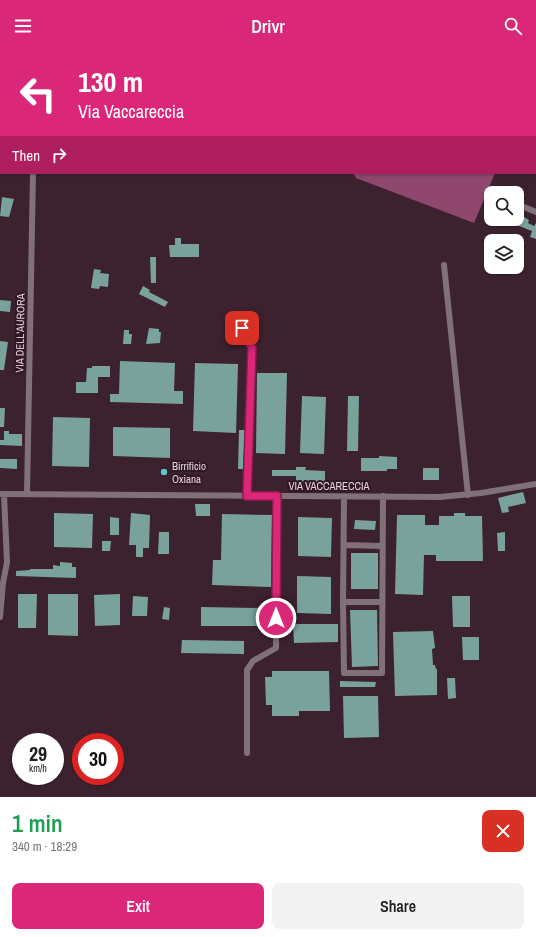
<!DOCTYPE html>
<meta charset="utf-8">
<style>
:root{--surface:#fff;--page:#f2f2f2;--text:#202124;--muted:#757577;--accent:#db2777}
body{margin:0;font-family:"Archivo Narrow",sans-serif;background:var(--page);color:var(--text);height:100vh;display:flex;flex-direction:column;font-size:15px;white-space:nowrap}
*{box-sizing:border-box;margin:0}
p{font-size:13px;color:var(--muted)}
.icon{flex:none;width:22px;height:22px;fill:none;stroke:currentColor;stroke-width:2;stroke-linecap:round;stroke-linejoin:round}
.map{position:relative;height:745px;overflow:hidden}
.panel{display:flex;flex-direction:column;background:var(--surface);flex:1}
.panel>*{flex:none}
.banner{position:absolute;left:0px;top:0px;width:536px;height:122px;box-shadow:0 1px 3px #0004;background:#db2777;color:#fff;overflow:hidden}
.buttons{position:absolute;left:484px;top:134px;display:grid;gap:8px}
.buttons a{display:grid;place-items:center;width:40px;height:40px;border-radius:8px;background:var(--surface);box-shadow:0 1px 3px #0004;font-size:20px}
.speed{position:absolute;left:12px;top:681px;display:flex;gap:8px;font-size:20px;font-weight:700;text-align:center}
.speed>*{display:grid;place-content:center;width:52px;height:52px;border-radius:50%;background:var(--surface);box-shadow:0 1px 3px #0004;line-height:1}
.speed small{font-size:10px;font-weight:400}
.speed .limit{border:6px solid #d22;background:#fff;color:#111}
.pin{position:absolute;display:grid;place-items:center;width:34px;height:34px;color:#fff;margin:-17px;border-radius:8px;box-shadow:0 2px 6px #0006}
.me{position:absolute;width:44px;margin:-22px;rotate:0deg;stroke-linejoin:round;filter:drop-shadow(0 0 3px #0008)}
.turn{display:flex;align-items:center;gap:14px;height:84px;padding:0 12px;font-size:18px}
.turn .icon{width:52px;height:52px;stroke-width:2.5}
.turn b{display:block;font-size:28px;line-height:34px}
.then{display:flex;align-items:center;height:38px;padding:0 12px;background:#0003;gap:8px;font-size:15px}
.round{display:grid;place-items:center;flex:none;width:42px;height:42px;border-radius:8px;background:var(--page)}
.headline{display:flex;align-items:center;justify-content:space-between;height:68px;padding:0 12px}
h1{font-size:24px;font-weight:600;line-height:30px;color:#1e9e55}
.action{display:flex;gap:8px;margin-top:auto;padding:8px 12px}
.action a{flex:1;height:46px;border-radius:8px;background:var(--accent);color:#fff;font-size:16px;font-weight:600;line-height:46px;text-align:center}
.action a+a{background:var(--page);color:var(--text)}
header{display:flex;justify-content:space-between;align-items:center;height:52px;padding:0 12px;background:var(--accent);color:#fff;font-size:18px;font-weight:600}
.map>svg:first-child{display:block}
.forest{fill:#8f476e}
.building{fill:#79a29d}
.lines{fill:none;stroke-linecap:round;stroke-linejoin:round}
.minor{stroke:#807178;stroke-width:6}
.route-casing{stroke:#8e194d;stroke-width:10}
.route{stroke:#db2777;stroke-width:7}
.poi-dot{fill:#56cec3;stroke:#311825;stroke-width:1.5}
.labels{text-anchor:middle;stroke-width:4;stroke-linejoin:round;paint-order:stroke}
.street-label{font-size:11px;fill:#e7d5dd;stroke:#311825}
.poi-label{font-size:11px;fill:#e7d5dd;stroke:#311825;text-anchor:start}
</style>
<header><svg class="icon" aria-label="menu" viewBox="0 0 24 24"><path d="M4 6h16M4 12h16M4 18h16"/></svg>Drivr<svg class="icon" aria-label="search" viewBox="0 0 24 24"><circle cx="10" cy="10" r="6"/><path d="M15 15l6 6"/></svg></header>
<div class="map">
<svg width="536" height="745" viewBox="0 0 536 745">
<rect width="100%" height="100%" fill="#3c222f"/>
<!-- forest -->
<path class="forest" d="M82,0H536V22L535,24V1Z
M353,121H495L474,171L356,126Z"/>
<!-- building -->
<path class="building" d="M2,145L14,147L9,165L0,164Z
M518,161L529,168L528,171L534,174L536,171V187L530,185L532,179L514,172Z
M175,186H181V192H199V205H170L169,193H175Z
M150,205H156V231H151Z
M94,217L101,218L100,221L109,222L108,235L100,234L99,237L91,236Z
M143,234L150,238L149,240L168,250L165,255L139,242Z
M0,248L11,249L10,260L0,259Z
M149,276L159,277V280H161L160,291L146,292Z
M124,278H129V282H132L131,292H123Z
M0,289L8,290L4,318H0Z
M120,309L175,311L174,339H183V352L110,350V342H119Z
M195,311L238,312L236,381L193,379Z
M92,314H110V325H98V341H76V330H86L87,316H92Z
M257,321H287L285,402L256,401Z
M302,344L326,345L324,402L300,401Z
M348,344H359L358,399H347Z
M0,356H5L4,375H0Z
M53,365L90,366L89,415L52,414Z
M113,375L170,376V406L113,404Z
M239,378H245L243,417H238Z
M4,379H9V382H22V394L0,393V388H4Z
M379,404L397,405V417H387V419H361V406H379Z
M0,407H17V417L0,416Z
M296,415H306L305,418L325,419V431L296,430V424H272V418H296Z
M423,416H439V428H423Z
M523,440L526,451L508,455L509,460L502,461L498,446Z
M195,452H210V464H196Z
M54,461L93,462L92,496L54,495Z
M131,461L150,463L149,496H143V505H136V493H129Z
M454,461H465V464H482L483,509H436V503H424L423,543L395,542L397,463H425V473H439V464H454Z
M222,462L272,463L271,535L212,533L213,508H221Z
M110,465L119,466V483H110Z
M298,465L332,466L331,505L298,504Z
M355,468L376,469L375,478L354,477Z
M159,480H169V502H158Z
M505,480V499H498L497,481Z
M102,489H111L110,499H102Z
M351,501H378V537H351Z
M60,510L72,511V515H76V526L16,524V519L30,518V517H53V513L60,514Z
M297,524L331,525V562L297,561Z
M18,542H37L36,576H18Z
M48,542H78V584L48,583Z
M120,542V573L95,574L94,543Z
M133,544L148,545L147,564H132Z
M452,544H470V575H453Z
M164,555L170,556L169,568L162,567Z
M201,555L263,556V574H201Z
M350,558H377L378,614L352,615Z
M293,572H338V590L294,591Z
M433,579L435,596L432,597L433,613H435L436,617H437V643L395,644L393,580Z
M462,585H479V608H463Z
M182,588L244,589V602L181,601Z
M272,619H329L330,659H299V664H272V653H266L265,625H272Z
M447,626H455L456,646L448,647Z
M340,629L376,630L375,635H340Z
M343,644H378L379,685L344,686Z"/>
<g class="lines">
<!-- minor -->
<path class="minor" d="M35,1V0
M535,77H536
M517,152L536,160
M444,213L468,443
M242,276L252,297L247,444
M0,442L440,445L481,441L536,432
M27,442L33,121
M344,445L343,550L344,621H382L383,444
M344,493L381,494
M343,550H381
M0,565L3,531L7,510L4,442
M247,701V618L253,609L276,596L277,444"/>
</g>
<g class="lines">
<defs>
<path id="route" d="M242,276L252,296L247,444H277L276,566"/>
</defs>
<!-- route casing -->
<use href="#route" class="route-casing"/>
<!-- route -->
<use href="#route" class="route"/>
</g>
<!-- markers -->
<circle class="poi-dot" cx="164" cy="420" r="4"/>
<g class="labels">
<!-- street labels -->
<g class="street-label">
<text transform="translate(20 281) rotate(-89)" y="4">VIA DELL'AURORA</text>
<text x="329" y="438">VIA VACCARECCIA</text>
</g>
<!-- poi labels -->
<g class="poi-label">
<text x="172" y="418">Birrificio<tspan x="172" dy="13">Oxiana</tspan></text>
</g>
</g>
</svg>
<div class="buttons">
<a><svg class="icon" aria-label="search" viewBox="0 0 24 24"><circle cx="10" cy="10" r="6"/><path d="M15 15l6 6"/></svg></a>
<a><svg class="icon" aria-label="layers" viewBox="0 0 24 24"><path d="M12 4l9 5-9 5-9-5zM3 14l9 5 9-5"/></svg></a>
</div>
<div class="speed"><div>29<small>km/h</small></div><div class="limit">30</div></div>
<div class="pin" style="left:242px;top:276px;background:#d93025"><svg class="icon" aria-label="arrive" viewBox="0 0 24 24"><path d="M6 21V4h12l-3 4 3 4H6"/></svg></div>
<svg class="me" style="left:276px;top:566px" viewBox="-20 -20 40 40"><circle r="17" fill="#db2777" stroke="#fff" stroke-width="3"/><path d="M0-11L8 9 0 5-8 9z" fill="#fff"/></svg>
<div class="banner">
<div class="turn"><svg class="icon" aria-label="left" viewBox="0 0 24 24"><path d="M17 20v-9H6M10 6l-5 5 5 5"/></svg><div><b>130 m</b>Via Vaccareccia</div></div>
<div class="then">Then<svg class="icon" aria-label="right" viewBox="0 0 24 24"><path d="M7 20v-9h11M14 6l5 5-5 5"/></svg></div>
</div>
</div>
<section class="panel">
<div class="headline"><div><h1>1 min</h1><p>340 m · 18:29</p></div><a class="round" style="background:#d93025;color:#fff"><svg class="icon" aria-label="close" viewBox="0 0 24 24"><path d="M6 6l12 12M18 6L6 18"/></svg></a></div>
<div class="action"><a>Exit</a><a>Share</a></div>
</section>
